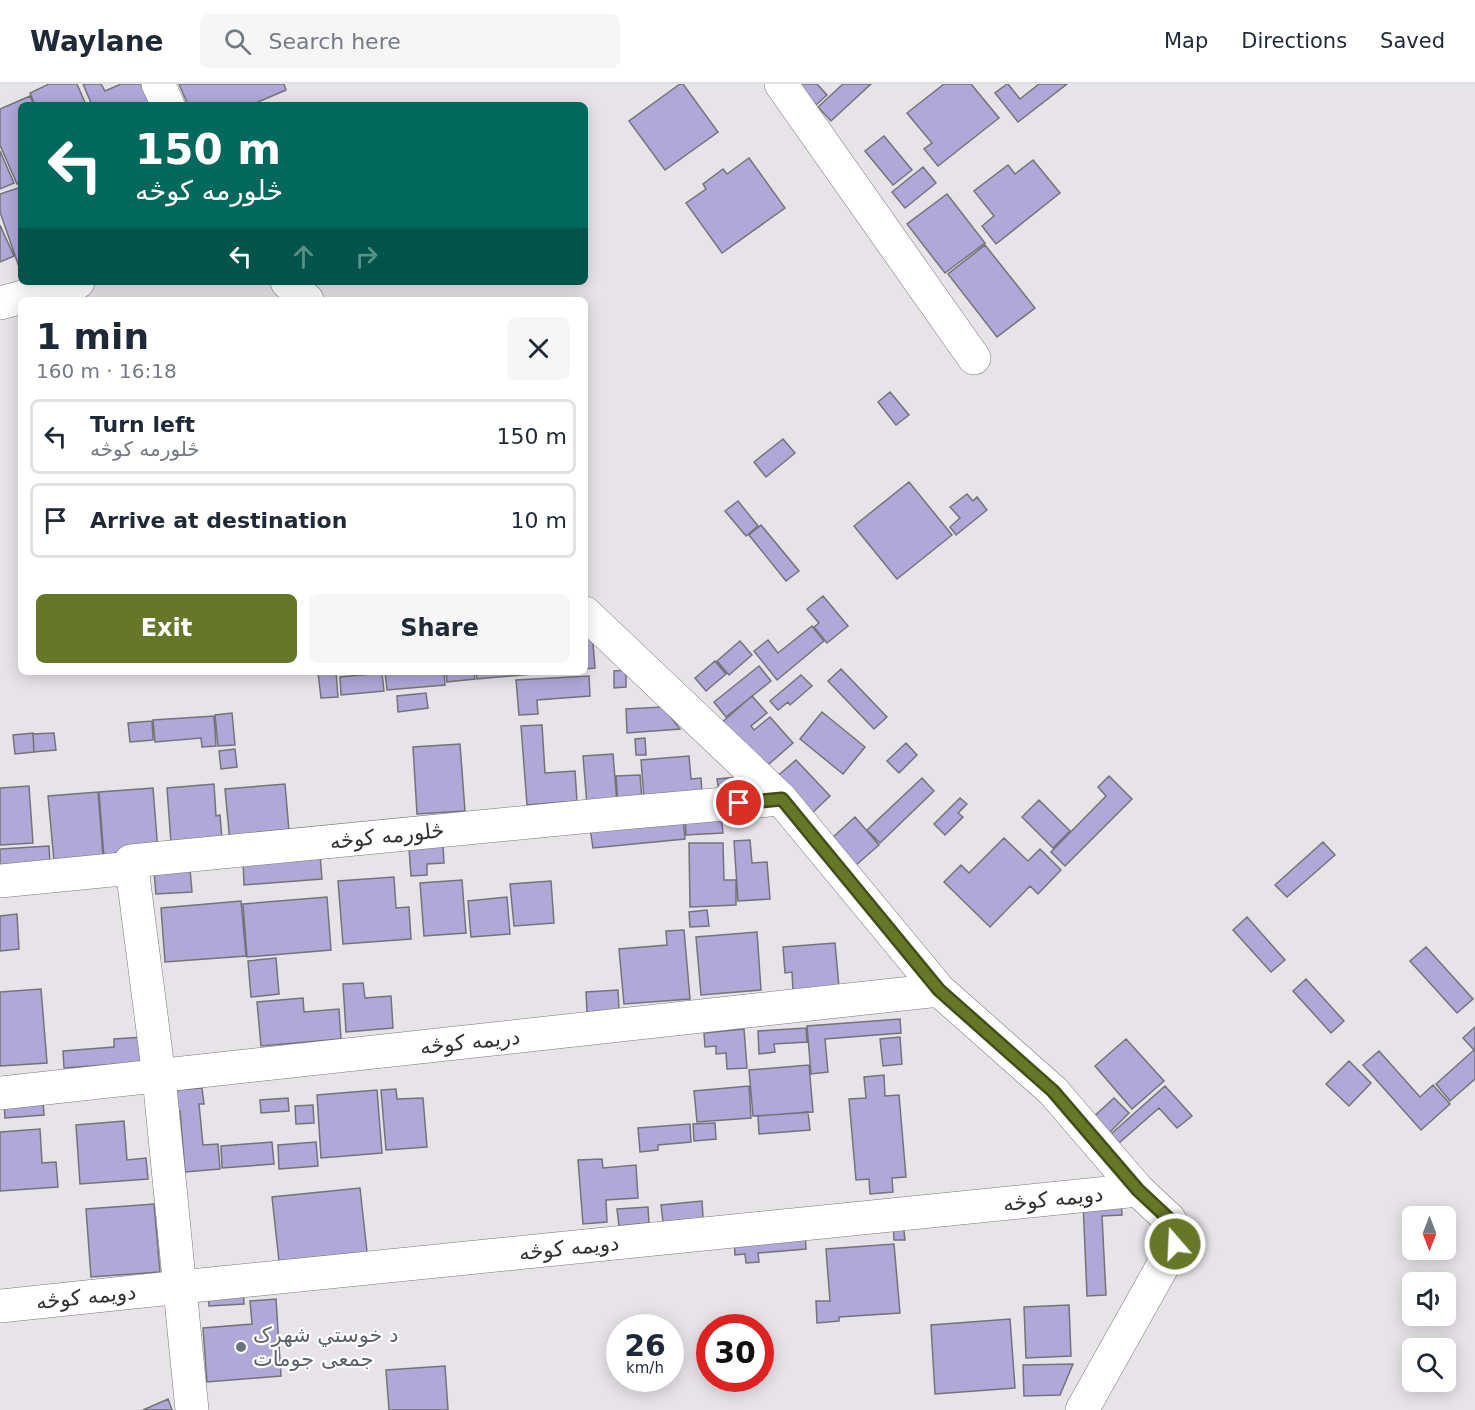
<!DOCTYPE html>
<meta charset="utf-8">
<style>
:root{--surface:#fff;--page:#f6f6f7;--text:#1f2937;--muted:#747a83;--line:#e0e1e3;--accent:#667827}
body{margin:0;font-family:"DejaVu Sans",Vazirmatn,sans-serif;background:var(--page);color:var(--text);height:100vh;display:flex;flex-direction:column;font-size:22px;white-space:nowrap}
*{box-sizing:border-box;margin:0}
p{font-size:20px;color:var(--muted)}
.icon{flex:none;width:33px;height:33px;fill:none;stroke:currentColor;stroke-width:2;stroke-linecap:round;stroke-linejoin:round}
.map{position:relative;flex:1;overflow:hidden}
.drawer{position:absolute;left:18px;top:213px;width:570px;height:378px;display:flex;flex-direction:column;background:var(--surface);border-radius:9px;box-shadow:0 3px 15px #0003}
.drawer>*{flex:none}
.hud{position:absolute;left:18px;top:18px;width:570px;height:183px;border-radius:9px;box-shadow:0 3px 15px #0003;background:#00695c;color:#fff;overflow:hidden}
.needle{width:39px;rotate:180deg}
.fabs{position:absolute;left:1402px;top:1122px;display:grid;gap:12px}
.fabs a{display:grid;place-items:center;width:54px;height:54px;border-radius:9px;background:var(--surface);box-shadow:0 3px 15px #0003;font-size:30px}
.speed{position:absolute;left:606px;top:1230px;display:flex;gap:12px;font-size:30px;font-weight:700;text-align:center}
.speed>*{display:grid;place-content:center;width:78px;height:78px;border-radius:50%;background:var(--surface);box-shadow:0 3px 15px #0003;line-height:1}
.speed small{font-size:15px;font-weight:400}
.speed .limit{border:9px solid #d22;background:#fff;color:#111}
.pin{position:absolute;display:grid;place-items:center;width:51px;height:51px;color:#fff;margin:-26px;border:3px solid #fff;border-radius:50%;box-shadow:0 2px 6px #0007}
.me{position:absolute;width:66px;margin:-33px;rotate:341deg;stroke-linejoin:round;filter:drop-shadow(0 0 4px #0008)}
.turn{display:flex;align-items:center;gap:21px;height:126px;padding:0 18px;font-size:27px}
.turn .icon{width:78px;height:78px;stroke-width:2.5}
.turn b{display:block;font-size:42px;line-height:51px}
.lanes{display:flex;align-items:center;height:57px;padding:0 18px;background:#0003;justify-content:center;gap:30px;direction:ltr}
.lanes .off{opacity:.35}
.round{display:grid;place-items:center;flex:none;width:63px;height:63px;border-radius:9px;background:var(--page)}
.head{display:flex;align-items:center;justify-content:space-between;height:102px;padding:0 18px}
h1{font-size:36px;font-weight:600;line-height:45px}
.primary-button{display:flex;gap:12px;margin-top:auto;padding:12px 18px}
.primary-button a{flex:1;height:69px;border-radius:9px;background:var(--accent);color:#fff;font-size:24px;font-weight:600;line-height:69px;text-align:center}
.primary-button a+a{background:var(--page);color:var(--text)}
ul{padding:0;list-style:none}
li{display:flex;align-items:center;gap:18px;height:75px;margin:0 12px 9px;padding:0 6px;border:3px solid var(--line);border-radius:9px}
li div{flex:1}
li b{display:block;font-size:22px}
li em{font-style:normal}
header{display:flex;align-items:center;gap:36px;box-sizing:border-box;height:84px;padding:0 30px;background:var(--surface);border-bottom:2px solid var(--line)}
header strong{font-size:28px}
nav{display:flex;gap:33px;margin-inline-start:auto;font-size:21px}
.search{width:420px;height:54px;background:var(--page);display:flex;align-items:center;gap:15px;box-sizing:border-box;padding:0 21px;border-radius:9px;color:var(--muted);font-size:22px}
.map>svg:first-child{display:block}
.building{fill:#afa8d9;stroke:#747379;stroke-width:1.5}
.lines{fill:none;stroke-linecap:round;stroke-linejoin:round}
.minor-casing{stroke:#7b767b;stroke-width:34}
.minor{stroke:#fff;stroke-width:33}
.route-casing{stroke:#424e19;stroke-width:15}
.route{stroke:#667827;stroke-width:10}
.worship-dot{fill:#6b7280;stroke:#fff;stroke-width:2}
.labels{text-anchor:middle;stroke-width:4.5;stroke-linejoin:round;paint-order:stroke}
.street-label{font-size:21px;fill:#312f31;stroke:#fff}
.worship-label{font-size:21px;fill:#5b616d;stroke:#fff;text-anchor:start}
</style>
<header>
<strong>Waylane</strong>
<div class="search"><svg class="icon" aria-label="search" viewBox="0 0 24 24"><circle cx="10" cy="10" r="6"/><path d="M15 15l6 6"/></svg>Search here</div>
<nav><a>Map</a><a>Directions</a><a>Saved</a></nav>
</header>
<div class="map">
<svg width="1475" height="1326" viewBox="0 0 1475 1326">
<rect width="100%" height="100%" fill="#e8e3e9"/>
<!-- building -->
<path class="building" d="M49,0H77L86,21H35L30,9Z
M83,0H101L105,7L121,0H141L151,21H92Z
M179,0H284L286,6L251,21H188Z
M680,0H683L718,48L665,86L629,37Z
M798,0H817L827,11L816,21Z
M843,0H871L831,37L818,23Z
M944,0H971L999,34L938,82L924,65L932,59L907,29Z
M1007,0H1008L1020,15L1039,0H1067L1018,38L995,9Z
M30,12L34,21H21V98L17,100L0,61V25Z
M884,52L912,86L893,101L865,67Z
M0,67L14,99L0,105Z
M749,74L785,124L722,169L686,119L706,105L703,100L723,85L727,90Z
M1033,76L1060,109L996,160L982,142L994,132L974,107L1008,81L1015,90Z
M923,83L936,99L905,124L892,108Z
M21,103V183H19L0,128V110Z
M947,110L985,159L945,189L907,140Z
M0,141L14,172L0,178Z
M985,161L1035,224L997,253L948,190Z
M890,308L909,331L896,341L878,318Z
M783,355L795,369L766,393L754,378Z
M909,398L952,451L897,495L854,442Z
M967,410L973,417L977,413L987,426L956,451L950,443L960,434L950,423Z
M738,417L758,442L746,452L725,427Z
M761,441L799,487L786,497L749,451Z
M823,512L848,542L827,559L814,543L819,539L807,525Z
M812,542L824,557L777,596L754,567L768,556L778,569Z
M592,548L595,584L585,585V549Z
M740,557L752,571L729,591L717,577Z
M715,577L726,590L706,607L695,594Z
M759,582L771,597L726,633L714,618Z
M841,585L887,633L874,645L828,597Z
M626,586V603L614,604V587Z
M318,588H336L338,613L321,614Z
M385,588H444L445,601L387,606Z
M446,588H474L475,595L447,598Z
M476,588H555L477,595Z
M382,589L384,607L341,611L340,593Z
M801,591L812,602L790,621L788,618L778,626L770,617Z
M589,592L590,612L537,616L538,630L519,631L516,596Z
M426,609L428,624L398,628L397,612Z
M752,612L767,629L751,642L754,646L770,633L793,659L761,687L720,640Z
M663,623L680,645L627,649L626,625Z
M822,628L865,663L843,690L800,655Z
M232,629L235,661L218,662L215,631Z
M214,632L216,662L202,663L201,654L155,658L153,636Z
M152,637L153,656L130,658L128,639Z
M542,641L545,689L575,687L577,717L527,721L521,642Z
M33,649L34,668L15,670L13,651Z
M54,649L56,666L34,668L33,650Z
M645,654L646,671H636L635,655Z
M906,659L917,671L899,689L887,677Z
M460,660L465,727L417,730L413,663Z
M235,665L237,683L221,685L219,667Z
M613,670L617,719L587,721L583,672Z
M689,672L691,695L701,694L702,711L644,715L641,676Z
M796,676L830,712L809,732L774,695Z
M640,691L642,716L618,718L616,692Z
M1109,692L1132,715L1065,782L1051,768L1106,712L1098,703Z
M738,693L739,706L719,707L717,695Z
M922,694L934,707L880,759L867,746Z
M214,700L216,732L220,731L222,755L171,759L167,704Z
M285,700L289,747L230,758L225,705Z
M29,702L33,759L0,761V704Z
M153,704L158,768L104,773L99,708Z
M98,708L103,773L54,777L48,712Z
M960,714L967,720L958,729L963,733L945,751L934,740Z
M1039,716L1070,747L1053,764L1022,733Z
M721,731L723,749L686,751L685,733Z
M855,733L879,761L856,781L832,754Z
M683,735L685,755L593,764L590,744Z
M1004,754L1028,777L1040,765L1061,786L1038,810L1030,802L990,843L944,798L961,781L969,789Z
M750,756L752,779L767,778L770,815L738,817L734,757Z
M1323,758L1335,771L1287,813L1275,801Z
M689,759H723L724,796H736V821L690,823Z
M443,761L444,779L427,780V791L411,792L409,764Z
M49,762L50,779L0,783V765Z
M320,770L322,795L244,801L243,776Z
M190,785L192,808L156,810L154,788Z
M394,793L396,824L409,823L411,855L343,860L338,797Z
M462,796L466,849L424,852L420,799Z
M551,797L554,839L514,842L510,800Z
M327,813L331,866L247,873L243,820Z
M507,813L510,850L471,853L468,817Z
M241,817L246,872L165,878L161,824Z
M707,826L709,842L690,843L689,828Z
M17,830L19,865L0,867V832Z
M1247,833L1285,876L1271,888L1233,846Z
M684,846L690,915L624,920L619,865L667,861L666,847Z
M757,848L761,906L701,911L696,853Z
M835,859L839,903L793,907L792,888L785,889L783,863Z
M1426,863L1473,915L1457,929L1410,877Z
M276,874L279,910L251,913L248,877Z
M1306,895L1344,937L1331,949L1293,907Z
M363,899L365,914L391,912L393,944L346,948L343,900Z
M41,905L47,979L0,982V908Z
M618,906L619,926L587,928L586,908Z
M303,914L304,928L339,925L341,955L261,962L257,918Z
M900,935L901,949L825,955L828,988L811,990L807,942Z
M1475,943V995L1450,1017L1436,1000L1474,966L1463,954Z
M806,944L807,958L774,960L775,968L759,970L758,947Z
M744,945L747,984L727,985L726,969L716,970V962L705,963L704,949Z
M144,953L146,978L64,984L63,967L114,963V955Z
M900,953L902,980L883,982L880,955Z
M1126,955L1164,997L1132,1025L1095,982Z
M1379,967L1420,1013L1433,1001L1450,1020L1421,1046L1363,981Z
M1349,977L1371,999L1349,1022L1326,1000Z
M809,981L813,1028L753,1032L749,986Z
M884,991L885,1012L899,1011L906,1093L892,1094L893,1108L870,1110L869,1095L856,1096L849,1015L866,1014L864,993Z
M749,1002L751,1034L697,1038L694,1007Z
M1165,1002L1192,1032L1177,1044L1159,1024L1119,1059L1111,1050Z
M202,1004L204,1020H199L203,1061L218,1060L220,1085L185,1088L180,1027L174,1028L173,1006Z
M396,1005L397,1015L423,1014L427,1063L386,1066L381,1006Z
M377,1006L382,1069L321,1074L317,1011Z
M288,1014L289,1027L261,1029L260,1016Z
M1114,1014L1129,1029L1106,1052L1090,1036Z
M43,1017L44,1031L5,1034L4,1020Z
M313,1021L314,1039L296,1040L295,1022Z
M808,1028L810,1046L759,1050L758,1032Z
M124,1037L127,1076L146,1074L148,1095L80,1100L76,1041Z
M715,1039L716,1055L694,1057L693,1040Z
M690,1040L691,1058L658,1061V1066L640,1068L638,1044Z
M40,1045L42,1079L56,1078L58,1103L0,1107V1048Z
M272,1058L274,1080L222,1084L221,1062Z
M316,1058L318,1082L279,1085L278,1061Z
M602,1075L603,1084L636,1081L638,1114L606,1116L607,1138L583,1140L578,1076Z
M360,1104L367,1168L279,1177L272,1113Z
M1121,1116L1122,1131L1102,1132L1106,1211L1087,1212L1083,1117Z
M702,1117L703,1134L663,1138L661,1121Z
M154,1120L160,1188L91,1193L86,1125Z
M648,1123L649,1139L619,1142L617,1125Z
M893,1138H903L905,1156H894Z
M805,1147L806,1165L758,1169L759,1178L746,1179L745,1170L735,1171L734,1152Z
M894,1160L900,1229L839,1233V1237L817,1239L816,1217H830L826,1165Z
M243,1205L244,1220L209,1222L208,1208Z
M276,1215L281,1292L207,1298L203,1244L252,1240L250,1217Z
M1069,1221L1071,1272L1026,1274L1024,1223Z
M636,1234H654V1244H636Z
M1010,1235L1015,1304L935,1310L931,1241Z
M1073,1280L1060,1311L1024,1312L1023,1281Z
M445,1282L448,1326H389L386,1286Z
M168,1315L172,1326H143Z"/>
<g class="lines">
<defs>
<path id="minor" d="M158,0L168,21
M781,0L974,274
M287,198L307,216
M0,219L78,198
M585,529L781,715L939,906L1053,1007L1138,1106L1169,1135L1176,1147L1175,1160L1082,1326
M132,784L159,993L192,1326
M0,797L132,784L131,777L611,730L781,715
M0,1009L939,906
M0,1222L181,1203L1138,1106"/>
</defs>
<!-- minor casing -->
<use href="#minor" class="minor-casing"/>
<!-- minor -->
<use href="#minor" class="minor"/>
</g>
<g class="lines">
<defs>
<path id="route" d="M739,719L782,715L939,906L1053,1007L1138,1106L1169,1135L1176,1147L1175,1160"/>
</defs>
<!-- route casing -->
<use href="#route" class="route-casing"/>
<!-- route -->
<use href="#route" class="route"/>
</g>
<!-- markers -->
<circle class="worship-dot" cx="241" cy="1263" r="6"/>
<g class="labels">
<!-- street labels -->
<g class="street-label">
<text transform="translate(387 752) rotate(-6)" y="7">څلورمه کوڅه</text>
<text transform="translate(470 958) rotate(-6)" y="7">دریمه کوڅه</text>
<text transform="translate(1053 1115) rotate(-6)" y="7">دویمه کوڅه</text>
<text transform="translate(569 1164) rotate(-6)" y="7">دویمه کوڅه</text>
<text transform="translate(86 1213) rotate(-6)" y="7">دویمه کوڅه</text>
</g>
<!-- worship labels -->
<g class="worship-label">
<text x="253" y="1258">د خوستي شهرک<tspan x="253" dy="24">جمعی جومات</tspan></text>
</g>
</g>
</svg>
<div class="fabs">
<a><svg class="needle" viewBox="-14 -14 28 28"><path d="M0-13l5 13h-10z" fill="#e53935"/><path d="M0 13l5-13h-10z" fill="#747a83"/></svg></a>
<a><svg class="icon" aria-label="sound" viewBox="0 0 24 24"><path d="M4 9h4l5-4v14l-5-4H4zM17 9q2 3 0 6"/></svg></a>
<a><svg class="icon" aria-label="search" viewBox="0 0 24 24"><circle cx="10" cy="10" r="6"/><path d="M15 15l6 6"/></svg></a>
</div>
<div class="speed"><div>26<small>km/h</small></div><div class="limit">30</div></div>
<div class="pin" style="left:739px;top:719px;background:#d93025"><svg class="icon" aria-label="arrive" viewBox="0 0 24 24"><path d="M6 21V4h12l-3 4 3 4H6"/></svg></div>
<svg class="me" style="left:1175px;top:1160px" viewBox="-20 -20 40 40"><circle r="17" fill="#667827" stroke="#fff" stroke-width="3"/><path d="M0-11L8 9 0 5-8 9z" fill="#fff"/></svg>
<div class="hud">
<div class="turn"><svg class="icon" aria-label="left" viewBox="0 0 24 24"><path d="M17 20v-9H6M10 6l-5 5 5 5"/></svg><div><b>150 m</b>څلورمه کوڅه</div></div>
<div class="lanes"><svg class="icon" aria-label="left" viewBox="0 0 24 24"><path d="M17 20v-9H6M10 6l-5 5 5 5"/></svg><svg class="icon off" aria-label="ahead" viewBox="0 0 24 24"><path d="M12 20V5M6 11l6-6 6 6"/></svg><svg class="icon off" aria-label="right" viewBox="0 0 24 24"><path d="M7 20v-9h11M14 6l5 5-5 5"/></svg></div>
</div>
<section class="drawer">
<div class="head"><div><h1>1 min</h1><p>160 m · 16:18</p></div><a class="round"><svg class="icon" aria-label="close" viewBox="0 0 24 24"><path d="M6 6l12 12M18 6L6 18"/></svg></a></div>
<ul>
<li><svg class="icon" aria-label="left" viewBox="0 0 24 24"><path d="M17 20v-9H6M10 6l-5 5 5 5"/></svg><div><b>Turn left</b><p>څلورمه کوڅه</p></div><em>150 m</em></li>
<li><svg class="icon" aria-label="arrive" viewBox="0 0 24 24"><path d="M6 21V4h12l-3 4 3 4H6"/></svg><div><b>Arrive at destination</b></div><em>10 m</em></li>
</ul>
<div class="primary-button"><a>Exit</a><a>Share</a></div>
</section>
</div>
